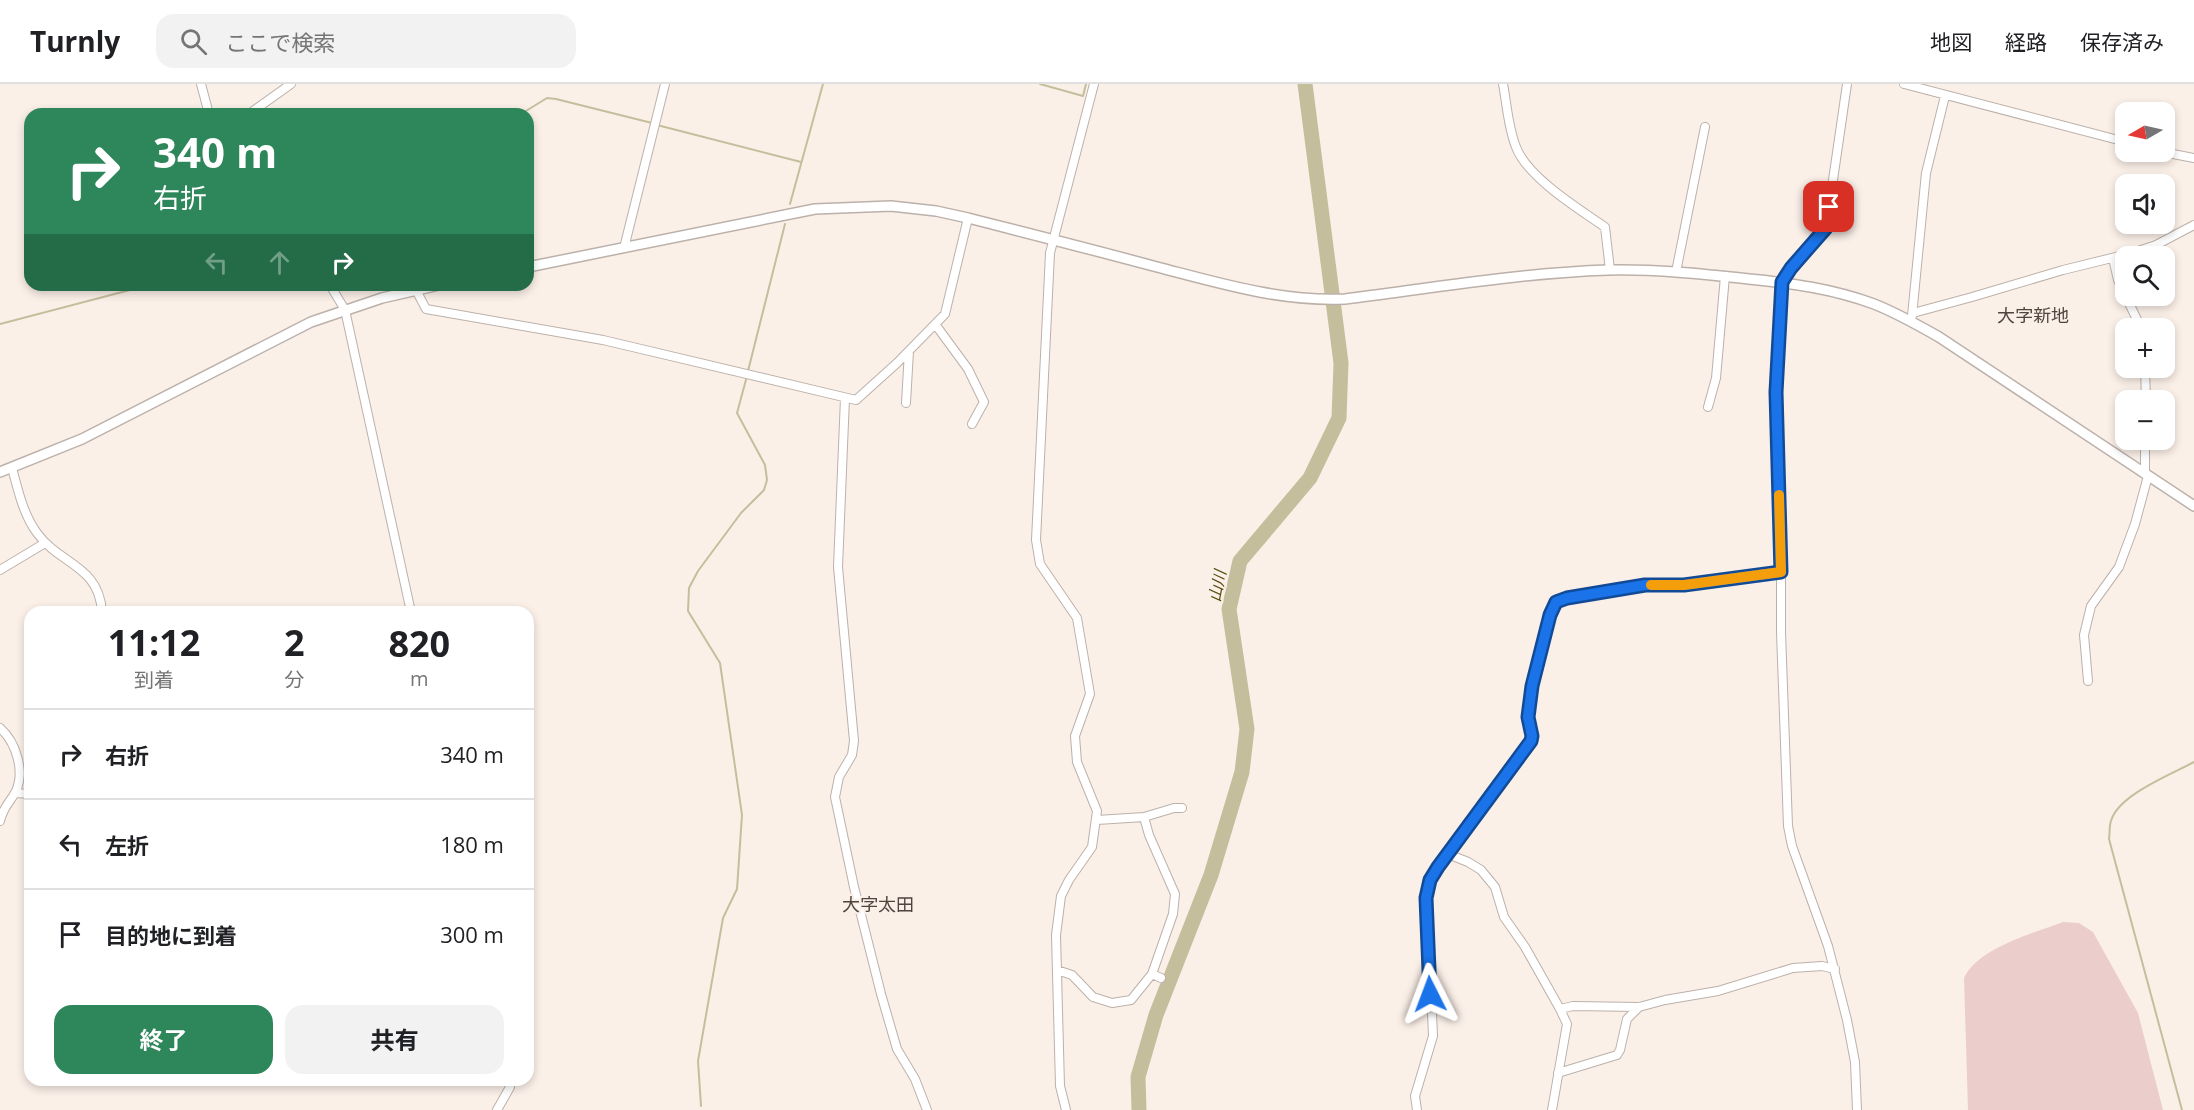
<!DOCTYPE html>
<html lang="ja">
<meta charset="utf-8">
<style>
:root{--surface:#fff;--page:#f2f2f2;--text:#202124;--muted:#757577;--line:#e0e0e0;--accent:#2e865b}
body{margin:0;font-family:"Open Sans","Noto Sans JP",sans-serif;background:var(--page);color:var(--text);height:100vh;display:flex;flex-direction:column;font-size:22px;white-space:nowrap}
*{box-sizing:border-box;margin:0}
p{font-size:20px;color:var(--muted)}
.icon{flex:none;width:33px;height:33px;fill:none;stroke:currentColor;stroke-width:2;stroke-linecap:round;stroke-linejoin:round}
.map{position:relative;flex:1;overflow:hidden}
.sheet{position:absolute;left:24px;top:522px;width:510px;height:480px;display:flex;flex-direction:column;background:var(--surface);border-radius:18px;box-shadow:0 3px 9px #0003}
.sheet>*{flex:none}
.hud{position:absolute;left:24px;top:24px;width:510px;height:183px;border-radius:18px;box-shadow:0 3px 9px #0003;background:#2e865b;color:#fff;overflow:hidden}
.needle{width:39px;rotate:261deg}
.buttons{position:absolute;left:2115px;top:18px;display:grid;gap:12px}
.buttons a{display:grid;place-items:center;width:60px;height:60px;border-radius:12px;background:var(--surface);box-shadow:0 3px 9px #0003;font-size:30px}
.pin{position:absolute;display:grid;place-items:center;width:51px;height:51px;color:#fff;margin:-26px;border-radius:12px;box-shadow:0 3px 9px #0006}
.me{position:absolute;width:66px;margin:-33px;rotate:357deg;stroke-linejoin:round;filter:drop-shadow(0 0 4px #0008)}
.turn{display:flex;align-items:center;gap:21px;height:126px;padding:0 30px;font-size:27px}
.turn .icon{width:78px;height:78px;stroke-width:2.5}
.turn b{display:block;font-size:42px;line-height:51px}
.lanes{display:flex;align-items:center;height:57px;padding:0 30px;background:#0003;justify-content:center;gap:30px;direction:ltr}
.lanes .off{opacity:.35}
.eta{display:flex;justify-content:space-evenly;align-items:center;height:102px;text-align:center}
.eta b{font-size:36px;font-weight:700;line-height:42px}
.button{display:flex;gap:12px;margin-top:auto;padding:12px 30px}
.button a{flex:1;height:69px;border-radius:18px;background:var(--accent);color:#fff;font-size:24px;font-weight:700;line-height:69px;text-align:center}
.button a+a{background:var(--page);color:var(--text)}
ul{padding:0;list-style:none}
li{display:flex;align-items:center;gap:18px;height:90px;padding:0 30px;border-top:2px solid var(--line)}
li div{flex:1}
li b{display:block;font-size:22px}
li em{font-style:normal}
header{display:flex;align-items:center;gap:36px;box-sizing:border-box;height:84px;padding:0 30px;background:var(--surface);border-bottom:2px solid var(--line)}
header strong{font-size:28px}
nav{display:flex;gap:33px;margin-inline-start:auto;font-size:21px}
.search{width:420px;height:54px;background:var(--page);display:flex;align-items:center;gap:15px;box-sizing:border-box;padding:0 21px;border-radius:18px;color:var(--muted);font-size:22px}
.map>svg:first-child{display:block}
.green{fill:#ebcdcc}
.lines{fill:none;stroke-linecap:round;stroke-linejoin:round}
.stream{stroke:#c5be9c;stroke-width:2}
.river{stroke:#c5be9c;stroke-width:15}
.minor-casing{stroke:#bcb1aa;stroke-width:10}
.tertiary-casing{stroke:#bcb1aa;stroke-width:12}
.minor{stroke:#fff;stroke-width:8}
.tertiary{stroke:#fff;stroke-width:9}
.route-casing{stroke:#114b97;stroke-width:15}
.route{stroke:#1a73e8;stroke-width:10}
.slow{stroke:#f59e0b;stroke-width:10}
.labels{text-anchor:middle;stroke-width:4.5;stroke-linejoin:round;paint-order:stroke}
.water-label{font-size:16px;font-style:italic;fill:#564c10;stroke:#fbf0e8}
.quarter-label{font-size:18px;fill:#4e453f;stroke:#fbf0e8}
</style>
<header>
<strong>Turnly</strong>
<div class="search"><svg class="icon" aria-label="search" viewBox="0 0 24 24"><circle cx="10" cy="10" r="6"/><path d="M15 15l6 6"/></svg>ここで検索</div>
<nav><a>地図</a><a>経路</a><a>保存済み</a></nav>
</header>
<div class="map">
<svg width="2194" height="1026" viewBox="0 0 2194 1026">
<rect width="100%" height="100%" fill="#fbf0e8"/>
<!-- green -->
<path class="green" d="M2063,838L2079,839L2093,848L2138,929L2163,1026H1968L1964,894C1978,864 2034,849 2063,838Z"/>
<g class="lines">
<!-- stream -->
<path class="stream" d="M1040,0L1083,12L1086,0
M521,30L547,14L556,15L652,39
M657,41L801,78
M790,120L823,0
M0,240L149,201
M748,287L785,140
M701,1022L698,977L723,834L737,805L742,731L720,579L688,527L689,504L698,487L741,429L764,406L767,396L765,381L737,329L747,292
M2182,1026L2109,755C2110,749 2109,742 2111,737C2118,711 2172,690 2194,678"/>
<!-- river -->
<path class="river" d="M1139,1026L1138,993L1156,931L1211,791L1242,688L1247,645L1229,525L1240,477L1310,394L1339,334L1341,279L1305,0"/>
<defs>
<path id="minor" d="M201,0L209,30
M1503,0C1507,21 1508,43 1516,63C1527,93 1579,125 1605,143L1610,186
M1847,0L1826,144L1791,184L1782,198L1776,308L1781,480V548L1788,742L1792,762L1828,862L1847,936L1855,978L1857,1026
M1904,0L2126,58
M249,30L291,0
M2163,68L2194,74
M624,164L665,0
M2113,174L2118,196L2141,244
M1676,188L1705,43
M330,201L345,226L411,528
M416,206L426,225L603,256L856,316L897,279L945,230L968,134
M1913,229L1972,213L2063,186L2132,169L2156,161L2194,141
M1912,232L1926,89L1945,12
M935,240L968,285L984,318L972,340
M2145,284L2146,316
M845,314L838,483L854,657L852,671L839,693L835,713L854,803L881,910L897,965L915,995L927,1026
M906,319L909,267
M1708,323L1716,294L1725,192
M12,384C18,406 23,430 37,449C60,481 99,481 102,528
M2145,390V356
M0,486L45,459
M2088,597L2084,551L2091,522L2119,483L2135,440L2148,392
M0,644C16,658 25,687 16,707C10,719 4,721 0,737
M15,709L30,710
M1144,733L1149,751L1175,810L1173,830L1152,890
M1097,736L1144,733L1174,724H1182
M1448,770L1468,778L1481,786L1495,803L1504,833L1525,863L1560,925L1573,922L1639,923L1665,916L1718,907L1793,884L1822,882L1835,885
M1057,886L1072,891L1093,913L1112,919L1131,916L1152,890L1161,894
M1558,989L1617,971L1620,966L1627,935L1639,923
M497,1026L510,1003V996
M1066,1026L1060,1002L1056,851L1061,812L1069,796L1092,763L1097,727L1077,678L1075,652L1090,610L1077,534L1040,480L1036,456L1050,169L1094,0
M1417,1026L1415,1012L1433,952L1427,814L1430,797L1438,783L1531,657L1532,652L1528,632L1532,602L1550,531L1556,518L1567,514L1645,501H1684L1781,488
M1552,1026L1567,940L1560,925"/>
<path id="tertiary" d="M528,183L815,125L891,122L936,127L968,134C1031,150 1094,166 1157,183C1219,199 1281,218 1345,215C1432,204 1520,189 1608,186C1655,185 1703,190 1749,195C1791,199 1834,205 1874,220C1897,229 1918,241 1939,253L2194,422
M0,388L82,355L311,238L382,214L439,201"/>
</defs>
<!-- minor casing -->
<use href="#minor" class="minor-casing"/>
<!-- tertiary casing -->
<use href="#tertiary" class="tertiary-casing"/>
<!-- minor -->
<use href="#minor" class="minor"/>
<!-- tertiary -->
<use href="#tertiary" class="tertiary"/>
</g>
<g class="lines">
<defs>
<path id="route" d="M1430,910L1426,814L1430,796L1438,783L1531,657L1532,652L1528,633L1532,602L1550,531L1556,518L1567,514L1645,501H1684L1781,488L1776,308L1782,198L1791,184L1826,144L1829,123"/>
</defs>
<!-- route casing -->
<use href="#route" class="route-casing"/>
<!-- route -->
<use href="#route" class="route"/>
<!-- slow -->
<path class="slow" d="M1651,501H1684L1781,488L1779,411"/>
</g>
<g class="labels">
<!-- water labels -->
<g class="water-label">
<text transform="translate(1217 502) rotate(-79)" y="6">山川</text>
</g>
<!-- quarter labels -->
<g class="quarter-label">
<text x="2033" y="238">大字新地</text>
<text x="878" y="827">大字太田</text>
</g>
</g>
</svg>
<div class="buttons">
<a><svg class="needle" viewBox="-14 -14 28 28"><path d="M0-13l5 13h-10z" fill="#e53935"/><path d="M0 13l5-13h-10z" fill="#757577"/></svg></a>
<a><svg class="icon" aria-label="sound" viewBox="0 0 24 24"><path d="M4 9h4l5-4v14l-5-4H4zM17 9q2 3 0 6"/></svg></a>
<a><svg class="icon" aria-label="search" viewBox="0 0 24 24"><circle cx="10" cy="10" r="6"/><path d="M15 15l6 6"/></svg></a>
<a>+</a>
<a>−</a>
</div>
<div class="pin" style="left:1829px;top:123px;background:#d93025"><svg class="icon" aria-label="arrive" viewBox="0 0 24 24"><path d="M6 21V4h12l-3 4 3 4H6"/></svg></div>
<svg class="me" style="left:1430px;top:910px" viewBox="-20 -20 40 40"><path d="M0-17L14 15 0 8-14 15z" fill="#1a73e8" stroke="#fff" stroke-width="4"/></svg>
<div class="hud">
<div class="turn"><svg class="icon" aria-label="right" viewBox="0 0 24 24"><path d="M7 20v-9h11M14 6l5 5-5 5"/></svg><div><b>340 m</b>右折</div></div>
<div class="lanes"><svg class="icon off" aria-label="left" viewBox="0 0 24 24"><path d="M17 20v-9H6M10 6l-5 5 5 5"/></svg><svg class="icon off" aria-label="ahead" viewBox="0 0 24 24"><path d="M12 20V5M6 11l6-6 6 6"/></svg><svg class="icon" aria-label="right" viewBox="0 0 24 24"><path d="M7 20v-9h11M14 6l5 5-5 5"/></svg></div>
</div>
<section class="sheet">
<div class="eta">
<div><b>11:12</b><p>到着</p></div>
<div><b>2</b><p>分</p></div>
<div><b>820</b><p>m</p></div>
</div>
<ul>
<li><svg class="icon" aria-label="right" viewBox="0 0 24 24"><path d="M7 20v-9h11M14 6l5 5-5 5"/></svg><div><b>右折</b></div><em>340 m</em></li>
<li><svg class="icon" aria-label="left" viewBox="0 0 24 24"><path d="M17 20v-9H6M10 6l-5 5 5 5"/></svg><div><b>左折</b></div><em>180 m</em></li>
<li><svg class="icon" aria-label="arrive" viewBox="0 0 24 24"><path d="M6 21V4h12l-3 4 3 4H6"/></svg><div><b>目的地に到着</b></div><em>300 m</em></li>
</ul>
<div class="button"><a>終了</a><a>共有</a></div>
</section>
</div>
